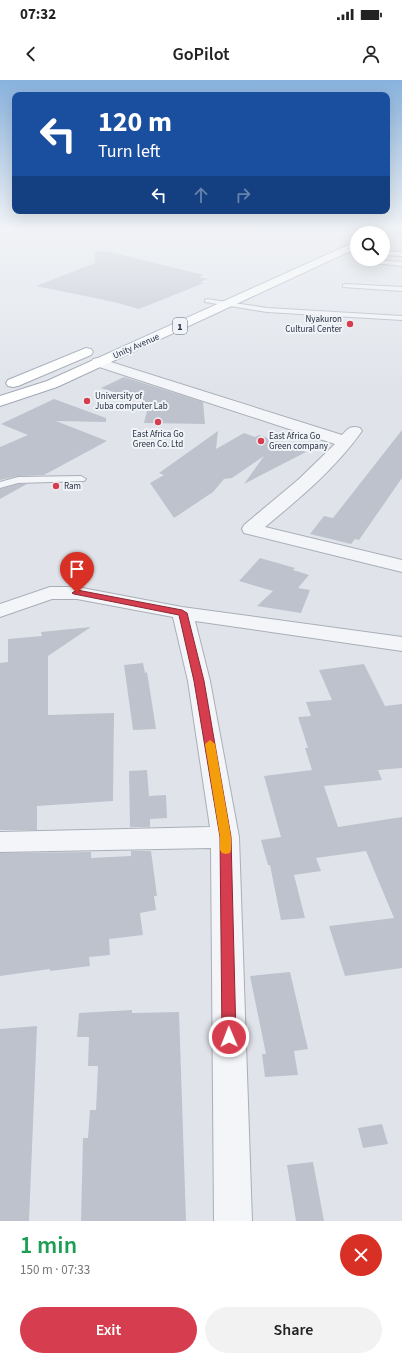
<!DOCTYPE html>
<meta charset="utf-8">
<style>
:root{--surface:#fff;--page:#f2f2f2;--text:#222;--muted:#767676;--accent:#d63e4f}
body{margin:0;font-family:"Source Sans 3",sans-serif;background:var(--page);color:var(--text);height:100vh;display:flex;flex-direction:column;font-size:15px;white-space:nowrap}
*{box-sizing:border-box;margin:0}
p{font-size:13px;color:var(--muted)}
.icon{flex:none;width:22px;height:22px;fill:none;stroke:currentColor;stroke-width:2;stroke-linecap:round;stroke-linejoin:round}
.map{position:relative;height:1141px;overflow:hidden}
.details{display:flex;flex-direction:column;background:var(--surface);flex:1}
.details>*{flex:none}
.guide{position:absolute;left:12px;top:12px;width:378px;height:122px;border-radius:8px;box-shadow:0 4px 16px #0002;background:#1a4fa0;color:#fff;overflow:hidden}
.tools{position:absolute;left:350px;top:146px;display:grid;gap:8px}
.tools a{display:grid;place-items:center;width:40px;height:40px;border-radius:50%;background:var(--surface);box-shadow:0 4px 16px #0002;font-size:20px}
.pin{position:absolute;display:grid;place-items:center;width:34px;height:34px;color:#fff;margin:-41px -17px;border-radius:50% 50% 50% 0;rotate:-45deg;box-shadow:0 0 4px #0007}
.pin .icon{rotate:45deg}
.me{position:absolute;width:44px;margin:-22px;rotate:359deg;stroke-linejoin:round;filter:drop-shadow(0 0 3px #0008)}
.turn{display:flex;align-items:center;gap:14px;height:84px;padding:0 20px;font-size:18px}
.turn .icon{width:52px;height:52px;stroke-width:2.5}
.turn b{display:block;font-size:28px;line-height:34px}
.lanes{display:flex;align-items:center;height:38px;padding:0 20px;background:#0003;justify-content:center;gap:20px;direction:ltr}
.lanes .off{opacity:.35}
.round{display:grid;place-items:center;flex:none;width:42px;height:42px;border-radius:21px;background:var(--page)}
.summary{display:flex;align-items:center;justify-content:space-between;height:68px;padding:0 20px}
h1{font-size:24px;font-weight:600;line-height:30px;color:#1e9e55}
.action{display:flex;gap:8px;margin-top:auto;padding:8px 20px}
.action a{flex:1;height:46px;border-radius:24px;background:var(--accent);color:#fff;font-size:16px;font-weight:600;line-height:46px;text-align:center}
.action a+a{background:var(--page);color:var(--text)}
.status{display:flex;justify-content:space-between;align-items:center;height:28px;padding:0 20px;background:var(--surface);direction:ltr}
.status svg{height:11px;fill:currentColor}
header{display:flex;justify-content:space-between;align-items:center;height:52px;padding:0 20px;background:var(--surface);font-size:18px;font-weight:600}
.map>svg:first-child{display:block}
.building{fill:#bdc2cd}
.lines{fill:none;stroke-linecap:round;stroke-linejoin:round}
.service-casing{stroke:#a9aeb8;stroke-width:2}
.minor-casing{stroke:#a9aeb8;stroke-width:2}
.primary-casing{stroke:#9fa7b6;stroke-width:2}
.service{fill:#f3f5f8;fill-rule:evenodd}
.minor{fill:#f3f5f8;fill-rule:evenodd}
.primary{fill:#fff;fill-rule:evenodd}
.route{fill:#d63e4f;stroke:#8b2833}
.slow{fill:#f59e0b}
.poi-dot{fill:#d63e4f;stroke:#f0f3f7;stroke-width:1.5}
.labels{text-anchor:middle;stroke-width:4;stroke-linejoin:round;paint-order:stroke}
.far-poi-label{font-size:9px;fill:#283042;stroke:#f0f3f7;text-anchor:start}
.far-street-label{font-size:9px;fill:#283042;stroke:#f0f3f7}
.shield{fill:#f0f3f7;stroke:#646a78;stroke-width:1}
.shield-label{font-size:10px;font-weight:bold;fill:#283042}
</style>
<div class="status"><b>07:32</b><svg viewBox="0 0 49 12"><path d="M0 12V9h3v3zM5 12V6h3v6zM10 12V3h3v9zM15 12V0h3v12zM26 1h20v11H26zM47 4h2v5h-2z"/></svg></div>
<header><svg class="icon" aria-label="back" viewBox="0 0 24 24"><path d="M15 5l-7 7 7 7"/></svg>GoPilot<svg class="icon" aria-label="person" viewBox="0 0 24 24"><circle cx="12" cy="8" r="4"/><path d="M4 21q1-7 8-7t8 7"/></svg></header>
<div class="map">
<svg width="402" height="1141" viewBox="0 0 402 1141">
<rect width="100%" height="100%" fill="#e0e4ea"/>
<!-- building -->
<path class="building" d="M94,171L110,172L204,195L199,197L208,199L200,202L204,203L139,229L114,222L36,206L95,183Z
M124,297L203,322L205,344L144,343L149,323L101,308Z
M54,319L106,338V342L56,341L107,361L44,395L18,396L0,400V367L28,355L1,344Z
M402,350V398L359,460L355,459L351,464L310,454L324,436L333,438Z
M218,351L216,369L244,353L255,357L259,355L306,372L244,404L264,376L232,398L224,399L213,412L174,438L150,403L164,395L159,393Z
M18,404H27L0,419V409Z
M260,478L295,488L293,490L309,495L298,508L310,510L301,533L257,526L273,511L239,501Z
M91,547L48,576V635L114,633L113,721L37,726V750H0V583L8,582V559L42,556L41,552Z
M143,583L145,593L147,592L156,649L133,650L124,585Z
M364,584L385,626L402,624V688L378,690L382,700L324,706L338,747L402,737V888L345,896L329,846L394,838L366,771L316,778L321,791L294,795L305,838L281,840L270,785H268L261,760L281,757L264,696L312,690L305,668H308L298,637L311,636L306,622L332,620L319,590Z
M147,690L149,716L166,715L167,738L150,739V747H130L129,691Z
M131,771H151L157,816H154L156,830L140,833L143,855L109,859L110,875L89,877L90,886L50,891V889L0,896V773L91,772V778L131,776Z
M290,892L308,969L294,971L298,995L265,997L262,974H266L250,896Z
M132,930V933L179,932L186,1141H81L83,1058H88L90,1030H96L98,986H88L89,957H77L79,933Z
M37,946L29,1141H0V949Z
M382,1044L388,1064L363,1068L358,1048Z
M313,1082L324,1141H296L287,1085Z"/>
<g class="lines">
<defs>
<path id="service" d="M345,168L357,169V173L343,171L342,170Z
M383,171L402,172V176L383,175Z
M375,180L402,182V186L373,183V181Z
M345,204L402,207V211L343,207V205Z
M207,219L267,228L402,236V240L267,232L205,222V220Z
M81,396L86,399L84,401L18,403L0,408V402L18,397Z"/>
<path id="minor" d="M98,278L342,355C348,349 350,345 360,348L362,351C336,388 300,418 265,447L402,480V492L244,453L242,449L244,445L299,399L335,364L93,285L91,282L93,279Z
M50,507H77L182,527L402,557V571L195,541L210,601L239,757L252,1141H214L211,768L0,772V752L210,747L188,601L173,537L77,519H52L0,537V524Z"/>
<path id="primary" d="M360,148H374L367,153H357V156L355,155L354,153Z
M383,148H397L383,156V153H377Z
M357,161V168L57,307L0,326V316L47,301Z
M86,268L91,269L93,272L91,275L18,306L13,307L8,306L6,303L8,300Z"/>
</defs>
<!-- service casing -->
<use href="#service" class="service-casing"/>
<!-- minor casing -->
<use href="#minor" class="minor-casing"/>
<!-- primary casing -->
<use href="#primary" class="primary-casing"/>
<!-- service -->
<use href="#service" class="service"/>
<!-- minor -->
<use href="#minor" class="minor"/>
<!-- primary -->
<use href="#primary" class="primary"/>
</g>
<!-- sky -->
<linearGradient id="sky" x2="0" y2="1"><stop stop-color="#88b2dd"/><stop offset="0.48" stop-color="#f1f3f6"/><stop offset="1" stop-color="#f1f3f6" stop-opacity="0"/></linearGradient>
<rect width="402" height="308" fill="url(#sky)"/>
<!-- route -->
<path class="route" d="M77,510L182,530L187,533L204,601L231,757L236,957L234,961L229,963L224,961L222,957L220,757L194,601L179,535L74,514L72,513Z"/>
<!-- slow -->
<path class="slow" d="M210,660L215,664L231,757V770L230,773L226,774L222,773L220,770V757L205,664Z"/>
<!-- markers -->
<g class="poi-dot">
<circle cx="350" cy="244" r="4"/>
<circle cx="87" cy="321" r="4"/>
<circle cx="158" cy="342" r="4"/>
<circle cx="261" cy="361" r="4"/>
<circle cx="56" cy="406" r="4"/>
</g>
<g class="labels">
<!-- far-poi labels -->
<g class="far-poi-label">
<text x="342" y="242" text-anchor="end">Nyakuron<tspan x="342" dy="10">Cultural Center</tspan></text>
<text x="95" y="319">University of<tspan x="95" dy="10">Juba computer Lab</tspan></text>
<text x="158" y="357" text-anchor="middle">East Africa Go<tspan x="158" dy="10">Green Co. Ltd</tspan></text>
<text x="269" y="359">East Africa Go<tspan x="269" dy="10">Green company</tspan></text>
<text x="64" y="409">Ram</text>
</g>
<!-- far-street labels -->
<g class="far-street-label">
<text transform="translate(136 266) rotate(-24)" y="3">Unity Avenue</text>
</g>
<!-- shield labels -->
<rect class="shield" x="173" y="238" width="14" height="16" rx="3"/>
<g class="shield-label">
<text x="180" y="250">1</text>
</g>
</g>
</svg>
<div class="tools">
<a><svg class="icon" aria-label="search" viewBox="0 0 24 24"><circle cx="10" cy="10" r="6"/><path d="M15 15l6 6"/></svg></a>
</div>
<div class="pin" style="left:77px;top:513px;background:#d93025"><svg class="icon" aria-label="arrive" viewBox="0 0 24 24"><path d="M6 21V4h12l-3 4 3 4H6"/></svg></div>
<svg class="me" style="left:229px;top:957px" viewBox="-20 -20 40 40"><circle r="17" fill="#d63e4f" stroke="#fff" stroke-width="3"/><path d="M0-11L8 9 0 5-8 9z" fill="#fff"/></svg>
<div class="guide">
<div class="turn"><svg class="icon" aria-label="left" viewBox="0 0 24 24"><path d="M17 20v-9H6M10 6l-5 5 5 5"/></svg><div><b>120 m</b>Turn left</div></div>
<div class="lanes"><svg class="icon" aria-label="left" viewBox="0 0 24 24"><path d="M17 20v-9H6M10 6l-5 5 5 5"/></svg><svg class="icon off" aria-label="ahead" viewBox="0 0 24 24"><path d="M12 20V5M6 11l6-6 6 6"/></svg><svg class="icon off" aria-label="right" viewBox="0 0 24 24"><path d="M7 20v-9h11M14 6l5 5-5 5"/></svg></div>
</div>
</div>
<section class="details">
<div class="summary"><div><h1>1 min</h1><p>150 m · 07:33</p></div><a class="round" style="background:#d93025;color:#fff"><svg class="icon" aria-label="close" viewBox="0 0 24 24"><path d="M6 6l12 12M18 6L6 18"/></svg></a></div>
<div class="action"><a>Exit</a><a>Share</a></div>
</section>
